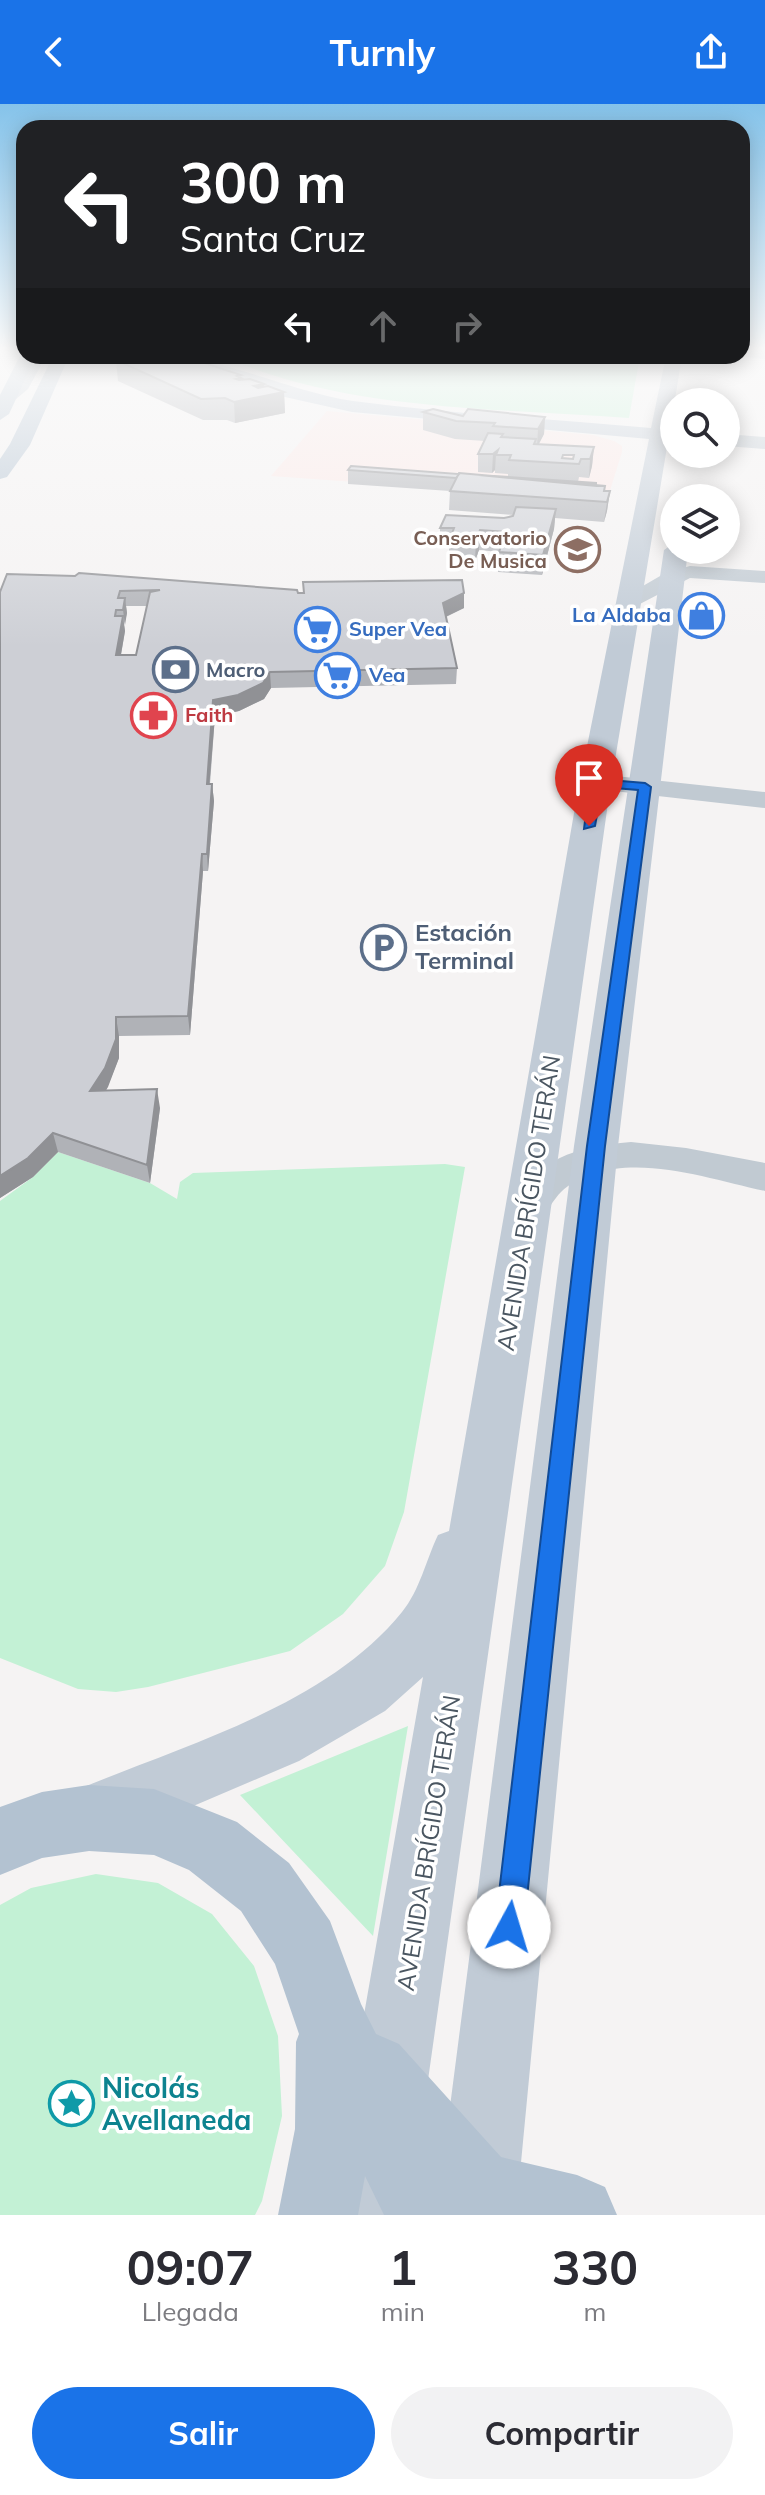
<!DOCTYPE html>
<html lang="es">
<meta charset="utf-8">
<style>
:root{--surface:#fff;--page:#f2f2f3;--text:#2b2b33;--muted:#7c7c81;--accent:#1a73e8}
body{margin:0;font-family:Mulish,sans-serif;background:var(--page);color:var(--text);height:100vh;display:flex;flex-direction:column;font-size:30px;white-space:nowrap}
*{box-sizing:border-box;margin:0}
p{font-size:26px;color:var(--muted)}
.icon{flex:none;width:44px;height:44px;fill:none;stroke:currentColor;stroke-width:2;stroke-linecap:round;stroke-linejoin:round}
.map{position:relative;height:2111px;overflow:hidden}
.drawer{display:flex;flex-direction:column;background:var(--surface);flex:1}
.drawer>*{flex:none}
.guide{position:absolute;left:16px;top:16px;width:734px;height:244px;border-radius:24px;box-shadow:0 4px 20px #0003;background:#202124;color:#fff;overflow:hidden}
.controls{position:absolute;left:660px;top:284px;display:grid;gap:16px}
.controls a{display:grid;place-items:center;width:80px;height:80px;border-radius:50%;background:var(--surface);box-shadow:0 4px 20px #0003;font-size:40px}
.pin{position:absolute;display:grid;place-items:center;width:68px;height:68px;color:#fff;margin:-82px -34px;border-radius:50% 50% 50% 0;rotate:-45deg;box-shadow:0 0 8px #0007}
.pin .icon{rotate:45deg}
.me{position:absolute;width:88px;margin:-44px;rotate:6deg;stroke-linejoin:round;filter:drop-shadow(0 0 6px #0008)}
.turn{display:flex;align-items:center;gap:28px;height:168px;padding:0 32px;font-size:36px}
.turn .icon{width:104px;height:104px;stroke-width:2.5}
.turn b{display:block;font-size:56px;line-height:68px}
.lanes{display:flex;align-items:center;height:76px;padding:0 32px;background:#0003;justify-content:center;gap:40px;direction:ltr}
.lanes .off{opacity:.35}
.eta{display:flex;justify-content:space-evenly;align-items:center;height:136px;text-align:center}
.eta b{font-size:48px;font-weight:700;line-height:56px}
.action{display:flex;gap:16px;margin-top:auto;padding:16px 32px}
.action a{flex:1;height:92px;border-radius:48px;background:var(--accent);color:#fff;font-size:32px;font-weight:700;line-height:92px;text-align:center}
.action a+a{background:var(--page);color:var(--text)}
header{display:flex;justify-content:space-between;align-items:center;height:104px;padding:0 32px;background:var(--accent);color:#fff;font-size:36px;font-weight:700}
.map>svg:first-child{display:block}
.medical{fill:#fce8e6}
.green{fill:#c3f1d5}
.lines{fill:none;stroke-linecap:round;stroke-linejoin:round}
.minor{fill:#c1cad2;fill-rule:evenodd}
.tertiary{fill:#c1cad2;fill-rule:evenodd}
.secondary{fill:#c1cbd6;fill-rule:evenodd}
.primary{fill:#b3c2d1;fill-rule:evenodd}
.wall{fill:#b0b2b7;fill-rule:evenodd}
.shaded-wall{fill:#909195}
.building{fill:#cdcfd5;stroke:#909195;stroke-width:2;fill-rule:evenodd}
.route{fill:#1a73e8;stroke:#114b97;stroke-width:2}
.labels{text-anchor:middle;stroke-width:7;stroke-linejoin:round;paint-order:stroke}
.far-education-label{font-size:20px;font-weight:bold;fill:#785e54;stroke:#fff;text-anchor:end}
.far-shop-label{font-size:20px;font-weight:bold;fill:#366cbe;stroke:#fff;text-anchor:start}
.far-service-label{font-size:20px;font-weight:bold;fill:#4e5e75;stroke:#fff;text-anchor:start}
.far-health-label{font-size:20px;font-weight:bold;fill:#be3a42;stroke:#fff;text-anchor:start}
.service-label{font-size:24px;font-weight:bold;fill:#4e5e75;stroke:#fff;text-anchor:start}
.street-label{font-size:24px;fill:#4a5661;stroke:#fff}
.near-culture-label{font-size:28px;font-weight:bold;fill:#0d838f;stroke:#fff;text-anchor:start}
</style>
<header><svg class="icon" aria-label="back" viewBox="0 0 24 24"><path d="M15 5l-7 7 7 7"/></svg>Turnly<svg class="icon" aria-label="share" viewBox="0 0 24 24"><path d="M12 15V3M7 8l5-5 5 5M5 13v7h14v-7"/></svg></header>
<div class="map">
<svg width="765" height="2111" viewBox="0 0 765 2111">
<rect width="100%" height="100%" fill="#f5f3f3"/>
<!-- medical -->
<path class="medical" d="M327,307L593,331L614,337L622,342V348L607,396L271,372Z"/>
<!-- green -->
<path class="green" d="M222,252H640L629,314C497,304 344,307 222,252Z
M58,1048L150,1079L177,1095L180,1078L193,1069L445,1060L465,1063L404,1408L385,1462L343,1510L290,1547L148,1583L116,1588L78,1585L0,1554V1097L33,1073Z
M408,1622L373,1832L240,1691Z
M96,1770L158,1779L212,1810L254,1862L278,1932L282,2012L262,2097L255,2111H0V1801L31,1784Z"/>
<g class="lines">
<!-- minor -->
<path class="minor" d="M742,247H765V255L737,252H742Z
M690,462L765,467V479L690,474L636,502L628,504L617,497L667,468Z
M597,670L765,688V704L587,684L584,678L587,672Z
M631,1038L686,1044L765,1059V1087C713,1076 646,1052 593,1070C582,1073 569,1080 561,1088C543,1107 546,1124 514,1115L508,1105C538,1054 574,1043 631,1038Z"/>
<!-- tertiary -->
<path class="tertiary" d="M726,330L765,333V345L726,342Z"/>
<!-- secondary -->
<path class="secondary" d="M30,252H46L28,285L16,295H4L1,291L15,278Z
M158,252C222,252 288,287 353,297C452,310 552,315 651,324L666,252H682L670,326H674V338L668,337L609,692L409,2111H329L423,1573L385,1607L299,1657L102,1741L79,1731L69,1708L79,1685C185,1641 327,1601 402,1508C420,1486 426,1456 438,1431L449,1427L577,692L649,335L352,308L276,291L160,256Z
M674,439V446H688L618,1042L516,2111H436L574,1042L664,446Z"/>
<!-- primary -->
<path class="primary" d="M22,248L24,252H36L9,310L0,316V291Z
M53,252H69L30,341L7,373L0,375V355L10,340Z
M89,1681L154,1685L237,1718L289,1759L330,1817L361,1900L376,1930L399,1940L501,2053L577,2071L605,2083L617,2111H384L365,2072L358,2111H278L295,2025L296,1938L299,1930L275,1860L241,1807L189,1766L154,1751L89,1747L42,1754L0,1771V1703L42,1688Z"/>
</g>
<!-- wall -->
<path class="wall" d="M119,253L241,271L242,276L264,280V282L284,288L285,309L235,319L227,316H203L118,277L116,256H119Z
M423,308L463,312L545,313L544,330L539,340L594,343L592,362L589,374L579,373L578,378L605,382V387H610L607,407L604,418L555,414L554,425L542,471L498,468L499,448L479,446L475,457L449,455V444H440V424L504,414L513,411L449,406L450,387L348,380V366L508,373V370L495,369V366L492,369L478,368V350L485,337L455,335L423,326ZM563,351H574L573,355L562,354Z
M7,470L298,489L464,504L446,513L457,564L456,580L271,584L264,595L239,607L215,612L210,680H212L214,697L208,767H203L190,931L119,932V954L106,986L160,1004L150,1079L58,1048L33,1073L0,1094V488ZM126,502H147L136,551H121L125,527L124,521L127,509Z"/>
<!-- shaded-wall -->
<path class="shaded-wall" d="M264,280L265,292L284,288L285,309L235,319L234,298L254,282Z
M545,313L544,330L537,343L538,325Z
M594,343L592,362L589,374L590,355Z
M498,346L496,351L495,366L492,369L493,350Z
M610,387L607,407L604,418L607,398Z
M556,405L554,425L542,471L543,451Z
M480,426L479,446L475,457L476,436Z
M464,489V504L443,514V499Z
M125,494L127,509L125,521L123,506Z
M123,512L125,527L118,567L116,551Z
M270,568L271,584L264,595L239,607L215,612L208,697L207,680L213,596Z
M212,680L214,697L208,767L207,750Z
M202,750L203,767L190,931L188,912Z
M116,913L119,932V954L108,983L94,1006L90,987Z
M157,985L160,1004L150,1079L147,1061Z
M53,1029L58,1048L33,1073L0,1094V1072Z"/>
<!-- building -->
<path class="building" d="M125,252H183L241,271L237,272L241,274L236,275L239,276L250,275L264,280L254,282L258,284L268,282L284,288L234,298L225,294L201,295L116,256L122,255L119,253Z
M433,305L463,312L468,305L545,313L538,325L493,322L495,319L456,317L423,308Z
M488,329L503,330L501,333L536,335L534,340L594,343L590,355H581L579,360L509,356L511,351H496L498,346L493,350H478ZM563,351H574L573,355L562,354Z
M351,362L459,370L456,374L348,366Z
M459,369L605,382L604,387H610L607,398L450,387Z
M479,371L596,379V382Z
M516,403L556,405L543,451L499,448L506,428L480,426L476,436L450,435L454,424H440L446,411L504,414L513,412Z
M79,469L297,486L298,489H304L303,478L462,476L464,489L443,499L457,564L270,568L263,579L238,591L213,596L207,680H212L207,750H202L188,912L116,913V935L105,964L90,987L157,985L147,1061L53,1029L28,1054L0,1072V488L7,470L75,472ZM160,486L150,488L136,551H116L123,512H115L116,506H123L125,494H118L120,487Z"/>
<!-- sky -->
<linearGradient id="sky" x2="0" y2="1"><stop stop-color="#85c3ea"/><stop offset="0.45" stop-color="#fafafa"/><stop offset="1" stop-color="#fafafa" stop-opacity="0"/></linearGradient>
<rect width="765" height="543" fill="url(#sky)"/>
<!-- route -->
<path class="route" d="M597,675L645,679L651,683L605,1042L524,1823L520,1833L509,1837L499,1833L495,1823L587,1042L638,686L602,683L595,722L584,725L590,678Z"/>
<!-- icons -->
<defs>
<symbol id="university-ring" viewBox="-11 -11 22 22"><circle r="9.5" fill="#fff" stroke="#8d6e63" stroke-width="1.5"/><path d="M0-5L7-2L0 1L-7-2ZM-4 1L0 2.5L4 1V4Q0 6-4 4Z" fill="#8d6e63"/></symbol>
<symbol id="shop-ring" viewBox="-11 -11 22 22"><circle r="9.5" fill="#fff" stroke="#3f7fe0" stroke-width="1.5"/><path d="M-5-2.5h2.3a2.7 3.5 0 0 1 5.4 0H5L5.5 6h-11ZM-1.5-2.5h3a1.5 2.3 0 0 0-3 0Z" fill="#3f7fe0"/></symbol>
<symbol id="supermarket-ring" viewBox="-11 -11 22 22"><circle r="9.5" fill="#fff" stroke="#3f7fe0" stroke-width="1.5"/><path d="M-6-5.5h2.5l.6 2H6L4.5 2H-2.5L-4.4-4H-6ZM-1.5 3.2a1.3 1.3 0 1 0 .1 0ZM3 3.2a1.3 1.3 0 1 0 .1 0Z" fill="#3f7fe0"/></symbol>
<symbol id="bank-ring" viewBox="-11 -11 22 22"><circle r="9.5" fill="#fff" stroke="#5c6f8a" stroke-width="1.5"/><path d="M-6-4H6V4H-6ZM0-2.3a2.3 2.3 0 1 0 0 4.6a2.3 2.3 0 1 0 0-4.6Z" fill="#5c6f8a"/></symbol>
<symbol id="pharmacy-ring" viewBox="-11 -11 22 22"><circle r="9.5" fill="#fff" stroke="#e0444e" stroke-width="1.5"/><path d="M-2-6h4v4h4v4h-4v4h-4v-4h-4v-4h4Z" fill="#e0444e"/></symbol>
<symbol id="parking-ring" viewBox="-11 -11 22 22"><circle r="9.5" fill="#fff" stroke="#5c6f8a" stroke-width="1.5"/><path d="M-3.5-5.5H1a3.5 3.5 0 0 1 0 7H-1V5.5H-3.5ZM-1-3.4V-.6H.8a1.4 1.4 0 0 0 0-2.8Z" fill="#5c6f8a"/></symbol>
<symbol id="sight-ring" viewBox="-11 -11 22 22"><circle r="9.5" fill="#fff" stroke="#0f9aa8" stroke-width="1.5"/><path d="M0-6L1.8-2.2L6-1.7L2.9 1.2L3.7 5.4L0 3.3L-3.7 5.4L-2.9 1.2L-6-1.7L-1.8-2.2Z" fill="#0f9aa8"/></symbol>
</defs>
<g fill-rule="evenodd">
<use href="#university-ring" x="552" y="420" width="51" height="51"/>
<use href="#shop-ring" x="676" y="486" width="51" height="51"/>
<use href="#supermarket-ring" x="292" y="500" width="51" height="51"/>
<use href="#bank-ring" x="150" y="540" width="51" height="51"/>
<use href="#supermarket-ring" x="312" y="546" width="51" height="51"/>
<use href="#pharmacy-ring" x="128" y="586" width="51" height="51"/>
<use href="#parking-ring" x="358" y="818" width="51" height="51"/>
<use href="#sight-ring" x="46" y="1974" width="51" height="51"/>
</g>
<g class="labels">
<!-- far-education labels -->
<g class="far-education-label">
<text x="547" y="441">Conservatorio<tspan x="547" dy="23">De Musica</tspan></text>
</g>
<!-- far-shop labels -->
<g class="far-shop-label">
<text x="671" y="518" text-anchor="end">La Aldaba</text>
<text x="349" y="532">Super Vea</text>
<text x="369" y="578">Vea</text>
</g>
<!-- far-service labels -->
<g class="far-service-label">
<text x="206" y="573">Macro</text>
</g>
<!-- far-health labels -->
<g class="far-health-label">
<text x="185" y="618">Faith</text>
</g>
<!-- service labels -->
<g class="service-label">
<text x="415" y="837">Estación<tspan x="415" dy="28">Terminal</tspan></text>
</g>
<!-- street labels -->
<g class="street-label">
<text transform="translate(529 1099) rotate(-81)" y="8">AVENIDA BRÍGIDO TERÁN</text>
<text transform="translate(429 1739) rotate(-81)" y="8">AVENIDA BRÍGIDO TERÁN</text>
</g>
<!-- near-culture labels -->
<g class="near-culture-label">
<text x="102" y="1994">Nicolás<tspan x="102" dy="32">Avellaneda</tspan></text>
</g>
</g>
</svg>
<div class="controls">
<a><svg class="icon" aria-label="search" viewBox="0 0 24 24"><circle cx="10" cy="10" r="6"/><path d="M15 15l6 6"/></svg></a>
<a><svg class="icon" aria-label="layers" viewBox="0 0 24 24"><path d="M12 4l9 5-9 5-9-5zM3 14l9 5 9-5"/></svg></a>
</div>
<div class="pin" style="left:589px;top:722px;background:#d93025"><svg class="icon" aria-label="arrive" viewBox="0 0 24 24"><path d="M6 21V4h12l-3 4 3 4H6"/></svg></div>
<svg class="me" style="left:509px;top:1823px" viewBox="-20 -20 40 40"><circle r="19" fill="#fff"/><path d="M0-13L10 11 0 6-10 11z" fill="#1a73e8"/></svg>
<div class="guide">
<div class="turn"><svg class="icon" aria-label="left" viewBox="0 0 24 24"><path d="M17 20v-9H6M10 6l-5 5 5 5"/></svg><div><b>300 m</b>Santa Cruz</div></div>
<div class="lanes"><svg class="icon" aria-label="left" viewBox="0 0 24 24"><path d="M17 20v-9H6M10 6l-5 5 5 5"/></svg><svg class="icon off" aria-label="ahead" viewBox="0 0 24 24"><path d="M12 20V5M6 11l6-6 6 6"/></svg><svg class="icon off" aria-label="right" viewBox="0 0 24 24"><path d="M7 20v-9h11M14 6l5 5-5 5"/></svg></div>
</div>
</div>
<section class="drawer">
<div class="eta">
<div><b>09:07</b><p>Llegada</p></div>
<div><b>1</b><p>min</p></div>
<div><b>330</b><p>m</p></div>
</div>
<div class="action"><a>Salir</a><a>Compartir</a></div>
</section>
